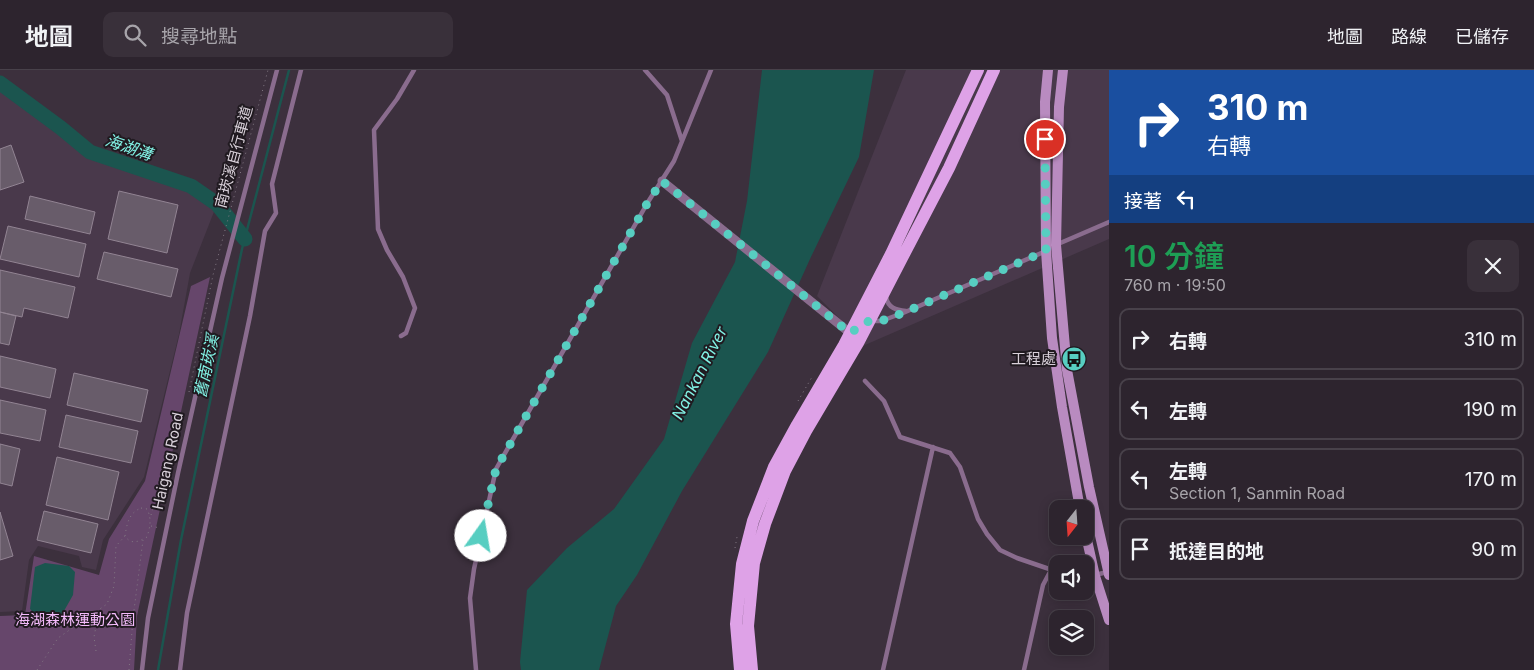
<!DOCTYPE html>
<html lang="zh-TW">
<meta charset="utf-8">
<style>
:root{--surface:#2d242e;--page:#39303a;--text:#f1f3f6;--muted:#a7a4aa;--line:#48414a}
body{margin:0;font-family:Inter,"Noto Sans TC",sans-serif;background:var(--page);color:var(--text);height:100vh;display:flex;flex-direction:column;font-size:19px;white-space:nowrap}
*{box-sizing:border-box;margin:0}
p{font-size:16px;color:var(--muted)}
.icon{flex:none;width:28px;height:28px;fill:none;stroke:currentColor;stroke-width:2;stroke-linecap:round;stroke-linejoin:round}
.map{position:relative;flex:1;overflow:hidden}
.sheet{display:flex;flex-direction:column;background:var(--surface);width:425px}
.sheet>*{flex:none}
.top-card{background:#1a4fa0;color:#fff;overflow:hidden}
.needle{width:32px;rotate:197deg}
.buttons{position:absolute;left:1049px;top:430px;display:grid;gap:10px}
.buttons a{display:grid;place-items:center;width:45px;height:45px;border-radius:10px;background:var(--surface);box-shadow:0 2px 12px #0003,0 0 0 1px var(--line);font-size:25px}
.pin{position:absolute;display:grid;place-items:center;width:42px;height:42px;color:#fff;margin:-21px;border:2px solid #fff;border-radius:50%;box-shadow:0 1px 5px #0007}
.me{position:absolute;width:55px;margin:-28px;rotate:13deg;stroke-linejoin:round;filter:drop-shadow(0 0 4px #0008)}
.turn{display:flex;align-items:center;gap:18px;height:105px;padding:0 15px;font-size:22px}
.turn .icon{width:65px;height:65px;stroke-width:2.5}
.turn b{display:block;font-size:35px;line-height:42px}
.then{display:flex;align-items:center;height:48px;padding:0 15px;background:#0003;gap:10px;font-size:19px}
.round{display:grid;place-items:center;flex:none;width:52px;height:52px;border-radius:10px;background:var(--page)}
.overview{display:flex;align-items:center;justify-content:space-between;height:85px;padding:0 15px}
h1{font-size:30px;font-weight:600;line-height:38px;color:#1e9e55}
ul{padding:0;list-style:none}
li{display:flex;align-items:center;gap:15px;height:62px;margin:0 10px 8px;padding:0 5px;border:2px solid var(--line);border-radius:10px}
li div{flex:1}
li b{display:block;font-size:19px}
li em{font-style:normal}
header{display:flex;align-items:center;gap:30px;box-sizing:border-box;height:70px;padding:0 25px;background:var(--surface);border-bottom:1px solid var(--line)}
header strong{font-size:24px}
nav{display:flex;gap:28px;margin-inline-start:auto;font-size:18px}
.search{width:350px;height:45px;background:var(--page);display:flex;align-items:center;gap:12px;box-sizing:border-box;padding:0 18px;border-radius:10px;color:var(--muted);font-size:19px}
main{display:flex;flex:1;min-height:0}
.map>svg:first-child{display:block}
.built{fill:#49394b}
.green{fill:#66466b}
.water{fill:#1b554f}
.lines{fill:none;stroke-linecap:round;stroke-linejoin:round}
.stream{stroke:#1b554f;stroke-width:2.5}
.river{stroke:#1b554f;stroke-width:15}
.building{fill:#685c6a;stroke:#928493}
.path{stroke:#837984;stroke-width:1;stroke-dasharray:1 4;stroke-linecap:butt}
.lane{stroke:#8a6c8e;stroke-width:4.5}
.street{stroke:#8a6c8e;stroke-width:9}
.secondary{stroke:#b98bc0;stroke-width:10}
.primary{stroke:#dea2e7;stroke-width:12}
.route{stroke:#57cec1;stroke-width:9;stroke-dasharray:0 16.2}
.labels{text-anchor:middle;stroke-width:4;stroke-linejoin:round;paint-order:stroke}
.street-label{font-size:15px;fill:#d8d0d9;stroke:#201a20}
.poi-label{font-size:15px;fill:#d8d0d9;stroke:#201a20;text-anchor:end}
.park-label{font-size:15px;fill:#f4bbfb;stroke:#201a20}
.water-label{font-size:16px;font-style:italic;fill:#82f2e5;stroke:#201a20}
</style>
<header>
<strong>地圖</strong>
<div class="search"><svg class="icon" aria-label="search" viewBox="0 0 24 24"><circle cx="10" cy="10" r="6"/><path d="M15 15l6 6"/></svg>搜尋地點</div>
<nav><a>地圖</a><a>路線</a><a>已儲存</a></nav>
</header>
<main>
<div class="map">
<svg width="1109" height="600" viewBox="0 0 1109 600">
<rect width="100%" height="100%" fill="#3c303d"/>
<!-- built -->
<path class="built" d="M906,0H1109V169L858,278L844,253L817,226Z
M0,13L61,58L90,82L191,116L217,134L190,203L179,264L144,407L103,470L96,500L82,497L79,486L38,476L29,490L22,541L0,542Z"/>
<!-- green -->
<path class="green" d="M210,207L137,546L134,600H0V546L25,545L34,486L99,505L109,469L145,411L191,216Z"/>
<!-- water -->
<path class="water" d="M762,0H874L859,87L810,189L768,282L682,421L637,505L616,536L599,600H521L520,592L527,520L567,478L614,439L664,369L692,273L735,192L747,131Z
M45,493L69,496L75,502L73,525L60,548L43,552L30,539L35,497Z"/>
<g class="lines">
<!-- stream -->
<path class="stream" d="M158,600L181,470L242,179L289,0"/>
<!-- river -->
<path class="river" d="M0,13L61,58L90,82L191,116L217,134L245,169"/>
</g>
<!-- building -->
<path class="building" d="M11,75L24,112L0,120V79Z
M119,121L178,135L167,183L108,169Z
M30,126L95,142L90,164L25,149Z
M8,156L86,174L79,207L0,189Z
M104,182L178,199L171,227L97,209Z
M0,200L75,217L68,248L24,238L22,247L0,242Z
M0,242L16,246L9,275L0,273Z
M0,286L56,299L50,328L0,317Z
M74,303L148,320L141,352L67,335Z
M0,330L46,340L40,371L0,363Z
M66,345L138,361L131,393L59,377Z
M0,374L20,379L12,416L0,413Z
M57,387L119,402L108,450L46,435Z
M44,441L98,454L91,483L37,470Z
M0,442L13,486L0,490Z"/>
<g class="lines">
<!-- path -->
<path class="path" d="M189,322L213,205L268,0
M798,331L812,307
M141,438L147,439C152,449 150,457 147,467C138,472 131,475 125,466C127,453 129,443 141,438Z
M151,445L164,403
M151,456L160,458
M735,478L737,467
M96,581L94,567L99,540
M37,600L58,568L107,534L114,516L116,476L125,466
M129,600L133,548L143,470"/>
<!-- lane -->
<path class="lane" d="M645,0L667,25L682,71
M1058,174L1109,152
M886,227C888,238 896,240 906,241
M871,251H881L903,243L1046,181
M401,266L406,263L415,238L403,207L387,180L378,159L374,60L397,29L414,0
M865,311L884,331L900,367L950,383L960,397L978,449L987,464L1000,480L1017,488L1058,502
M1085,507L1108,502
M142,600L148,548L178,403L222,208L277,0
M180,600L187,543L250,246L265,161L276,143L272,114L301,0
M476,600L470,528L474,499L496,399L648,132L674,91L711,0
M883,600L933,377
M1024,600L1043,515L1051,500"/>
<!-- street -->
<path class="street" d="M662,111L850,263"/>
<!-- secondary -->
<path class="secondary" d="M1048,0L1045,32L1046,181L1052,268L1062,337L1080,439
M1063,0L1059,37L1056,175L1067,300L1089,417L1109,505
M1085,461L1095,506L1109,550"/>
<!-- primary -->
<path class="primary" d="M740,600L736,554L742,494L753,451L774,397L797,355L844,275L891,184L978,0
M752,600L748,556L754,493L765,454L785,401L806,361L858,273L902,188L949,98L994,0"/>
</g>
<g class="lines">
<!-- route -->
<path class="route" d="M481,466L496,399L648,132L662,111L850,263L869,251H881L903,243L1046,181L1045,69"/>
</g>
<!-- icons -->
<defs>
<symbol id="bus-disc" viewBox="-11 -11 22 22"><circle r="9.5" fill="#57cec1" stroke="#201a20"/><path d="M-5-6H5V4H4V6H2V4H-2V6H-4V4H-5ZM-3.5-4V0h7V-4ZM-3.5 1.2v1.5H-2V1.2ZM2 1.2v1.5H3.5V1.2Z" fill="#111"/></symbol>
</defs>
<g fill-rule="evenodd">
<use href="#bus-disc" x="1060" y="275" width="28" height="28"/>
</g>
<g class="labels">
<!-- street labels -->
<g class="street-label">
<text transform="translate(234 87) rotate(-75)" y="5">南崁溪自行車道</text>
<text transform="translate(168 391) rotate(-78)" y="5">Haigang Road</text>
</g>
<!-- poi labels -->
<g class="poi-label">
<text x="1056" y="294">工程處</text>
</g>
<!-- park labels -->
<g class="park-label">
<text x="75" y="555">海湖森林運動公園</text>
</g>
<!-- water labels -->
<g class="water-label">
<text transform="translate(129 77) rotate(19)" y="6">海湖溝</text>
<text transform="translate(206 296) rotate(-78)" y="6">舊南崁溪</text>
<text transform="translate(699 303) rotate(-63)" y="6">Nankan River</text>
</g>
</g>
</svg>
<div class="buttons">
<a><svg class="needle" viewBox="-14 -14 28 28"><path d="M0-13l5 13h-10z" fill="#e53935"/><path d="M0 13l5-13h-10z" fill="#a7a4aa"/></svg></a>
<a><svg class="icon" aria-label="sound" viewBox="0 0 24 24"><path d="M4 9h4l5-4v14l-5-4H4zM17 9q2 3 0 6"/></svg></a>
<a><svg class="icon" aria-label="layers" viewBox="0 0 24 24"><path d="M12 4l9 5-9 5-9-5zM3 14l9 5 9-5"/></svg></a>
</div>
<div class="pin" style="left:1045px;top:69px;background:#d93025"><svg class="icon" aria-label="arrive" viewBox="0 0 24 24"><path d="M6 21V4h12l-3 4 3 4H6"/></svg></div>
<svg class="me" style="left:481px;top:466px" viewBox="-20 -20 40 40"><circle r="19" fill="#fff"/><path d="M0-13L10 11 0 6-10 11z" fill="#57cec1"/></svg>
</div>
<section class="sheet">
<div class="top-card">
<div class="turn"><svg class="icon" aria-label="right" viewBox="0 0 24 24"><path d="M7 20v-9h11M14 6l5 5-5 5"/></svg><div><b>310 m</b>右轉</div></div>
<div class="then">接著<svg class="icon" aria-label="left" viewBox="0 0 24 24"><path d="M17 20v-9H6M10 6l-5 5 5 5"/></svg></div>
</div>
<div class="overview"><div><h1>10 分鐘</h1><p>760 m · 19:50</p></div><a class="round"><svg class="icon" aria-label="close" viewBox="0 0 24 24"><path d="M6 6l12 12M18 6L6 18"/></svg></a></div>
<ul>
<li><svg class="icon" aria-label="right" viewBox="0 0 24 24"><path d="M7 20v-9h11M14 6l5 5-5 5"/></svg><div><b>右轉</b></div><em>310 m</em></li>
<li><svg class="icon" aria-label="left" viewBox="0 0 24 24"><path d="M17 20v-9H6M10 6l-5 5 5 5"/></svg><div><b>左轉</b></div><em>190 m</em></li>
<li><svg class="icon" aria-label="left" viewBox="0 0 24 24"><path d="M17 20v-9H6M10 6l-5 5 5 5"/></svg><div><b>左轉</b><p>Section 1, Sanmin Road</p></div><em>170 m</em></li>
<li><svg class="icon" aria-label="arrive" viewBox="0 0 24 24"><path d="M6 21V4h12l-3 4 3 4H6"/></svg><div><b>抵達目的地</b></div><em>90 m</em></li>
</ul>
</section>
</main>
